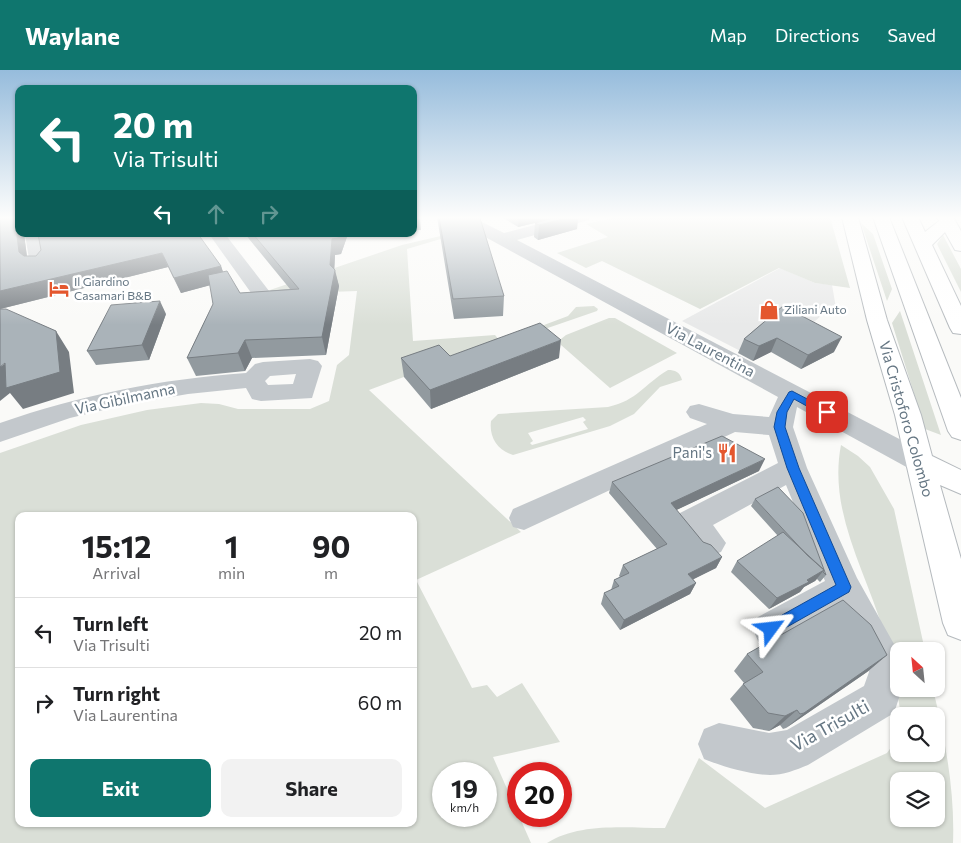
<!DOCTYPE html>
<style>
:root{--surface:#fff;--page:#f2f2f2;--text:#202124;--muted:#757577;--line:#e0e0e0;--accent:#0f766e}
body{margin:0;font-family:Commissioner,sans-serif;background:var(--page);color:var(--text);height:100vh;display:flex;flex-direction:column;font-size:19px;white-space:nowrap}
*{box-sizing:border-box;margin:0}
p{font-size:16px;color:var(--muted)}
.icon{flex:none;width:28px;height:28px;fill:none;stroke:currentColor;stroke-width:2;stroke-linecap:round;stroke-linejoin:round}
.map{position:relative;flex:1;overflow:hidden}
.side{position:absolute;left:15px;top:442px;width:402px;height:315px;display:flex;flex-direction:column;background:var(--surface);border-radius:10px;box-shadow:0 1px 4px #0004}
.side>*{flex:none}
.top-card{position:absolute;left:15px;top:15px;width:402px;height:152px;border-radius:10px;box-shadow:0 1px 4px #0004;background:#0f766e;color:#fff;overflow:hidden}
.needle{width:32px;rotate:333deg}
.fabs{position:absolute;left:890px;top:572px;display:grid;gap:10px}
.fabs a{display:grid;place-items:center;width:55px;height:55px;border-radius:10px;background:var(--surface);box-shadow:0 1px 4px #0004;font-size:25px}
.speed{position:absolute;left:432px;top:692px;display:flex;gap:10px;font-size:25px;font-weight:700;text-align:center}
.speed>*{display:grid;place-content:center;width:65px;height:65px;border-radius:50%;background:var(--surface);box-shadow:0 1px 4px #0004;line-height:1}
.speed small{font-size:12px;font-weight:400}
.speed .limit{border:8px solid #d22;background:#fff;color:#111}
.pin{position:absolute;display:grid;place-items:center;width:42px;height:42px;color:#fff;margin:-21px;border-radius:10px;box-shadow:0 2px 8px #0006}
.me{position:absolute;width:55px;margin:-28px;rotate:60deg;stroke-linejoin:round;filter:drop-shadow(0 0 4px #0008)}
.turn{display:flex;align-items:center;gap:18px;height:105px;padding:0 15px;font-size:22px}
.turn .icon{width:65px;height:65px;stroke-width:2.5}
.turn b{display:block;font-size:35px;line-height:42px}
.lanes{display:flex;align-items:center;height:48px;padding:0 15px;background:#0003;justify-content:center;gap:25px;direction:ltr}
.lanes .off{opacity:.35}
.eta{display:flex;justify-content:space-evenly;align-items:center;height:85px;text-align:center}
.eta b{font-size:30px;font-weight:700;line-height:35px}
.button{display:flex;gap:10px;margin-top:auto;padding:10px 15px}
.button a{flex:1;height:58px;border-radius:10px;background:var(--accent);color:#fff;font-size:20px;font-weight:700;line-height:58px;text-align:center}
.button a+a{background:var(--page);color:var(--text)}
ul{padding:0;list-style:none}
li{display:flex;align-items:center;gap:15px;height:70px;padding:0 15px;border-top:1px solid var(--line)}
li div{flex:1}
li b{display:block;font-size:19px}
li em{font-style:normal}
header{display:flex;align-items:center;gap:30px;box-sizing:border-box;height:70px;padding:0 25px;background:var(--accent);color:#fff}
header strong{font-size:24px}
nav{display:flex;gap:28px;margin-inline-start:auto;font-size:18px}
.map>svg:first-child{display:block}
.built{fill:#e8e9e9}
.green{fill:#dadfd7;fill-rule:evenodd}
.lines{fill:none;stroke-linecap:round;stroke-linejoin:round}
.major-casing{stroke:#b5babe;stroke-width:2}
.minor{fill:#c3c8cc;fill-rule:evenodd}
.major{fill:#fff;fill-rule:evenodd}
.wall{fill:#929a9f}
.shaded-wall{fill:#777d82}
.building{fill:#aab3b9;stroke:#777d82}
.route{fill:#1a73e8;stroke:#114b97}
.labels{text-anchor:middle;stroke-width:5;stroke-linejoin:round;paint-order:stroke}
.far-poi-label{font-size:12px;fill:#657683;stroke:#fff;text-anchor:start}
.street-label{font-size:15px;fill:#657683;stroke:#fff}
.poi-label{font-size:15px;fill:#657683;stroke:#fff;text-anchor:end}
.near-street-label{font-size:18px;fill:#657683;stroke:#fff}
</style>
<header>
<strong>Waylane</strong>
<nav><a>Map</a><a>Directions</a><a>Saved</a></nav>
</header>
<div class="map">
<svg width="961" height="773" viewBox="0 0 961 773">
<rect width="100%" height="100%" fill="#fafaf8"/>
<!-- built -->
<path class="built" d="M780,198L815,213L832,215L836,238L824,243L793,271L756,289L682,251Z"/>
<!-- green -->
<path class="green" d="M617,147H830L850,218L815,213L779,198L700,239L602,191L586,198L557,183L608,167L586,154Z
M861,153L873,164L892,219L887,231Z
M462,161L464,162L407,179L413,271L495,265L500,271L369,320L521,462L416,510L472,618L487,615L497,627L522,613L560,672L493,687L531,773H0V383L81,355L147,340L201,333L219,334L238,339H310L329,331L337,295L349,285L357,221L274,224L270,220L402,175ZM19,446H414V754H19ZM444,704H486V746H444Z
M943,165L961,199V222L937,174Z
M594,236L598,239L597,241L510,271L507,269L568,246L576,237Z
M900,241L941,365L925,359L892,253Z
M609,248H615L677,283L610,318L561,275V269L566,265Z
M668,300C675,300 680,302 682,310L660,317L634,344L610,356L513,385C497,380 489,367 491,351L498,344L608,337C638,330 643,315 668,300ZM583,347L586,350L583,352L588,359L532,375L530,373L533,371L528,363Z
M841,375L858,386L870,397L894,439L925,581H899V619H933C945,669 955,721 953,773H547C580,752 627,758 665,758L699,688L765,738L887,683L899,666V684H936V646H901C897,619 892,590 884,563C866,501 828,442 841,375ZM899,711H936V749H899Z"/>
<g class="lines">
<defs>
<path id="major" d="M842,147H858L887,250L921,345L932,386L961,400V424L940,415L961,489V570L948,565L943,553L895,345L867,250Z
M873,147H889L961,328V370L952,367L948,361Z
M902,147H918L925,162L939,151L937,147H953L961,161V181L955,180L945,162L932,175L961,236V264L953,263L950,258Z"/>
</defs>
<!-- major casing -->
<use href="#major" class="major-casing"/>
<!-- minor -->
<path class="minor" d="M452,147H472L504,163L565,147H591L589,150L517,170L930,385L934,392L930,399L920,402L910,399L797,337L793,357L807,398L857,508L899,583V619H902L894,643L808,695C796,700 783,705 770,705C751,705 721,696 704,689L698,674L704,659L719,653L769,663L787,660L864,616L869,602L837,539L784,571L771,576L758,571L753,559L758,547L825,511L786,415L713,455L726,473L721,482L710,486L699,482L676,452L680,443L778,393L769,365L735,362L524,460L513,457L509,448L513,439L707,354L690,348L686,342L690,336L699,334L733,344L769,347L778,327L454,150Z
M25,164H41L48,195L45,199H33L30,195Z
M209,164H225L276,230L273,234L266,236L259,234Z
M310,289L318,291L322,296L312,328L261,331L252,329L246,318L188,324L124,335L70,348L0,372V353C80,325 162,309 246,303L255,294L263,292ZM296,304L293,314L268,315L265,311L270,306Z"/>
<!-- major -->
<use href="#major" class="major"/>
</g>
<!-- wall -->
<path class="wall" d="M0,147H19V164H24L27,186H36L41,180L38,164L221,196L223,202L240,223L290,219L245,164H348L341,184L335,185L334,199L339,216L326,285L252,288L245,301L196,306L187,288L213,234L210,215L181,223L168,197L0,239Z
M437,147H478L504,226L503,246L454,249Z
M502,147H578L577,159L538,170L534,167L535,153L518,157Z
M783,236L834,282L801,299L771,282L753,291L738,283L744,269Z
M166,244L149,290L96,295L87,281Z
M450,286L559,288L431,339L404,307L401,288Z
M759,401L676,440L703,472L722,487L716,498L693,509L696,513L690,524L620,560L601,534L604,523L611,520L614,510L620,507L619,506L623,495L657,479L609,423L612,412Z
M755,429L826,505L820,512L817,509L815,511L804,517L800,522L769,539L731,502L737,491L778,466L751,436Z
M747,584L887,585L867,602L786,658L783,659L780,655L769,661L753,658L730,629L744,613L734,601Z"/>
<!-- shaded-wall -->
<path class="shaded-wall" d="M420,147L421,160H414V148Z
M519,147H558L518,157Z
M571,147H578L577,159L538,170L539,155Z
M15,149L19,155V164H24L28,196L19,182Z
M340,164H348L341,184L335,185L334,207L335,200L339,216L326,285L322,267L330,195L332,169Z
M162,183L168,197L0,239V221Z
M221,196L226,211L181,223L174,208Z
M160,231L166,244L149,290L142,275Z
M56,261L69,282L74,323L23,339L10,323L0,331V297Z
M842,267L834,282L801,299L808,285Z
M777,268L771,282L753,291L759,276Z
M245,270L252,288L245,301L238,283Z
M561,270L559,288L431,339L430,320Z
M765,389L759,401L666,445L671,433Z
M722,487L716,498L682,515L688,504Z
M824,500L815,511L804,517L800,522L769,539L777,528Z
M696,513L690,524L620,560L624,550Z
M887,585L867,602L786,658L804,643Z
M797,640L780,655L769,661L785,646Z"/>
<!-- building -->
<path class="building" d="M0,147H19V149H15L19,182L24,186H36L41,180L38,164H198L221,196L174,208L162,183L0,221Z
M439,147H478L480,148L504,226L453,229Z
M556,147H571L539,155L535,153Z
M253,164H340L338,168L332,169L330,195L335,200L322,267L245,270L238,283L187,288L213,234L208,205L227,201L240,223L299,219Z
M160,231L142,275L87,281L111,235Z
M783,236L842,267L808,285L777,268L759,276L744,269Z
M0,239H6L56,261L60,302L6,318L5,293L0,297Z
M540,253L561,270L430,320L401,288L439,275L450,286Z
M722,366L765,389L671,433L703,472L711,475L722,487L688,504L696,513L624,550L604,523L619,516L614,510L629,503L623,495L667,474L612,412Z
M778,417L803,443L826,505L823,502L824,500L807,485L755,429Z
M783,462L824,500L807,510L809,512L777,528L737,491Z
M843,530L871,555L887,585L804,643L800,644L797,640L785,646L768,643L743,614L763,602L747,584Z"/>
<!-- sky -->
<linearGradient id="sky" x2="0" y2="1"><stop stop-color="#96bcdc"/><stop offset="0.58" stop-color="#fdfdfc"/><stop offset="1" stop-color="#fdfdfc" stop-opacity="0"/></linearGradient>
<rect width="961" height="255" fill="url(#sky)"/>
<!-- route -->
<path class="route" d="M792,321L832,342L831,345H823L794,329L787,342L785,357L799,398L851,517L849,522L771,566L766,564L763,559L766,554L836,515L787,398L774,357L777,342L789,322Z"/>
<!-- icons -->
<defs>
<symbol id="hotel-bare" viewBox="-9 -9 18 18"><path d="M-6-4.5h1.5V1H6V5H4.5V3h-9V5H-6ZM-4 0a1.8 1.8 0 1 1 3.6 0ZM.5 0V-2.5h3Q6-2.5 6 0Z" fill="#e4572e" stroke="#fff" stroke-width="2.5" paint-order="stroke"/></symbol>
<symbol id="shop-bare" viewBox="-9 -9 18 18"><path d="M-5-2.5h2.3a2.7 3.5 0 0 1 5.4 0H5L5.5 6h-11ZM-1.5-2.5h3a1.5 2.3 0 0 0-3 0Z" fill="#e4572e" stroke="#fff" stroke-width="2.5" paint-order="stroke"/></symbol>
<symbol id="restaurant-bare" viewBox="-9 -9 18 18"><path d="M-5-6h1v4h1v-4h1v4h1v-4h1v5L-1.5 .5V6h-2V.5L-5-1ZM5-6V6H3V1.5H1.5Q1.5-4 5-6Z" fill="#e4572e" stroke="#fff" stroke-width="2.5" paint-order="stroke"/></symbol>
</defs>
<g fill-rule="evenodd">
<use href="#hotel-bare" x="45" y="205" width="28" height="28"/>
<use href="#shop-bare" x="755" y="226" width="28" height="28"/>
<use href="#restaurant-bare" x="713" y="369" width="28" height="28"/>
</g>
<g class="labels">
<!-- far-poi labels -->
<g class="far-poi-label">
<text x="74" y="216">Il Giardino<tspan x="74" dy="14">Casamari B&amp;B</tspan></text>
<text x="784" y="244">Ziliani Auto</text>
</g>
<!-- street labels -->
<g class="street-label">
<text transform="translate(710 280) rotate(28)" y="5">Via Laurentina</text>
<text transform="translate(125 329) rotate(-12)" y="5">Via Gibilmanna</text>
<text transform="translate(906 349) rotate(74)" y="5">Via Cristoforo Colombo</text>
</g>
<!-- poi labels -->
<g class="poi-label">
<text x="712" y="388">Pani's</text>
</g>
<!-- near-street labels -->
<g class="near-street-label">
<text transform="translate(830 656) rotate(-29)" y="6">Via Trisulti</text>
</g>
</g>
</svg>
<div class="fabs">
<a><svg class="needle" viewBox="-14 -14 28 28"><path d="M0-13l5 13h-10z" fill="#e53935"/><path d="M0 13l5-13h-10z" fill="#757577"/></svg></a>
<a><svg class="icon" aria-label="search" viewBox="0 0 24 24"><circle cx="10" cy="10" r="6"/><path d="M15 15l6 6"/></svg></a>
<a><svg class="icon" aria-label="layers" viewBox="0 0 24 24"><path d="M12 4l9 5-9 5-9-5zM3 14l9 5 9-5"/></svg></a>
</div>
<div class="speed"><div>19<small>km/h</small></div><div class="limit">20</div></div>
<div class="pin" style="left:827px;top:342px;background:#d93025"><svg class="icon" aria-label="arrive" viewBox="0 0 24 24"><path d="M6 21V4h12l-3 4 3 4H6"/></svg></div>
<svg class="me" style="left:771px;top:559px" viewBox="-20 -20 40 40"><path d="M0-17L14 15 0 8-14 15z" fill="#1a73e8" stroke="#fff" stroke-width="4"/></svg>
<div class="top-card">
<div class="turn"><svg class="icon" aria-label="left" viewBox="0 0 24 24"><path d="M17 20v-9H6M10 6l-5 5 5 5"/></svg><div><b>20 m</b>Via Trisulti</div></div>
<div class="lanes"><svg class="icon" aria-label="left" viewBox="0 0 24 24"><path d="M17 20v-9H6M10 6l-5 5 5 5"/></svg><svg class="icon off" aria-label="ahead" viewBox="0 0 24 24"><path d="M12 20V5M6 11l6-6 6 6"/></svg><svg class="icon off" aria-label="right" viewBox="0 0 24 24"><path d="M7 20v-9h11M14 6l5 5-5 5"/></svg></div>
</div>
<section class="side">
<div class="eta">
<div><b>15:12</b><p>Arrival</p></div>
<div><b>1</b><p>min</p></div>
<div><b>90</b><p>m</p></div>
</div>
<ul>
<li><svg class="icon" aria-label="left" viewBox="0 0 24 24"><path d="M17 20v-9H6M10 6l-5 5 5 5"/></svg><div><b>Turn left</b><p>Via Trisulti</p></div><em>20 m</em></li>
<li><svg class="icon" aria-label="right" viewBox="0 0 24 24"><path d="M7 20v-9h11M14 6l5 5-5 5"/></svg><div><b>Turn right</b><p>Via Laurentina</p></div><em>60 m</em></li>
</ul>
<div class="button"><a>Exit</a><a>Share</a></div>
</section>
</div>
